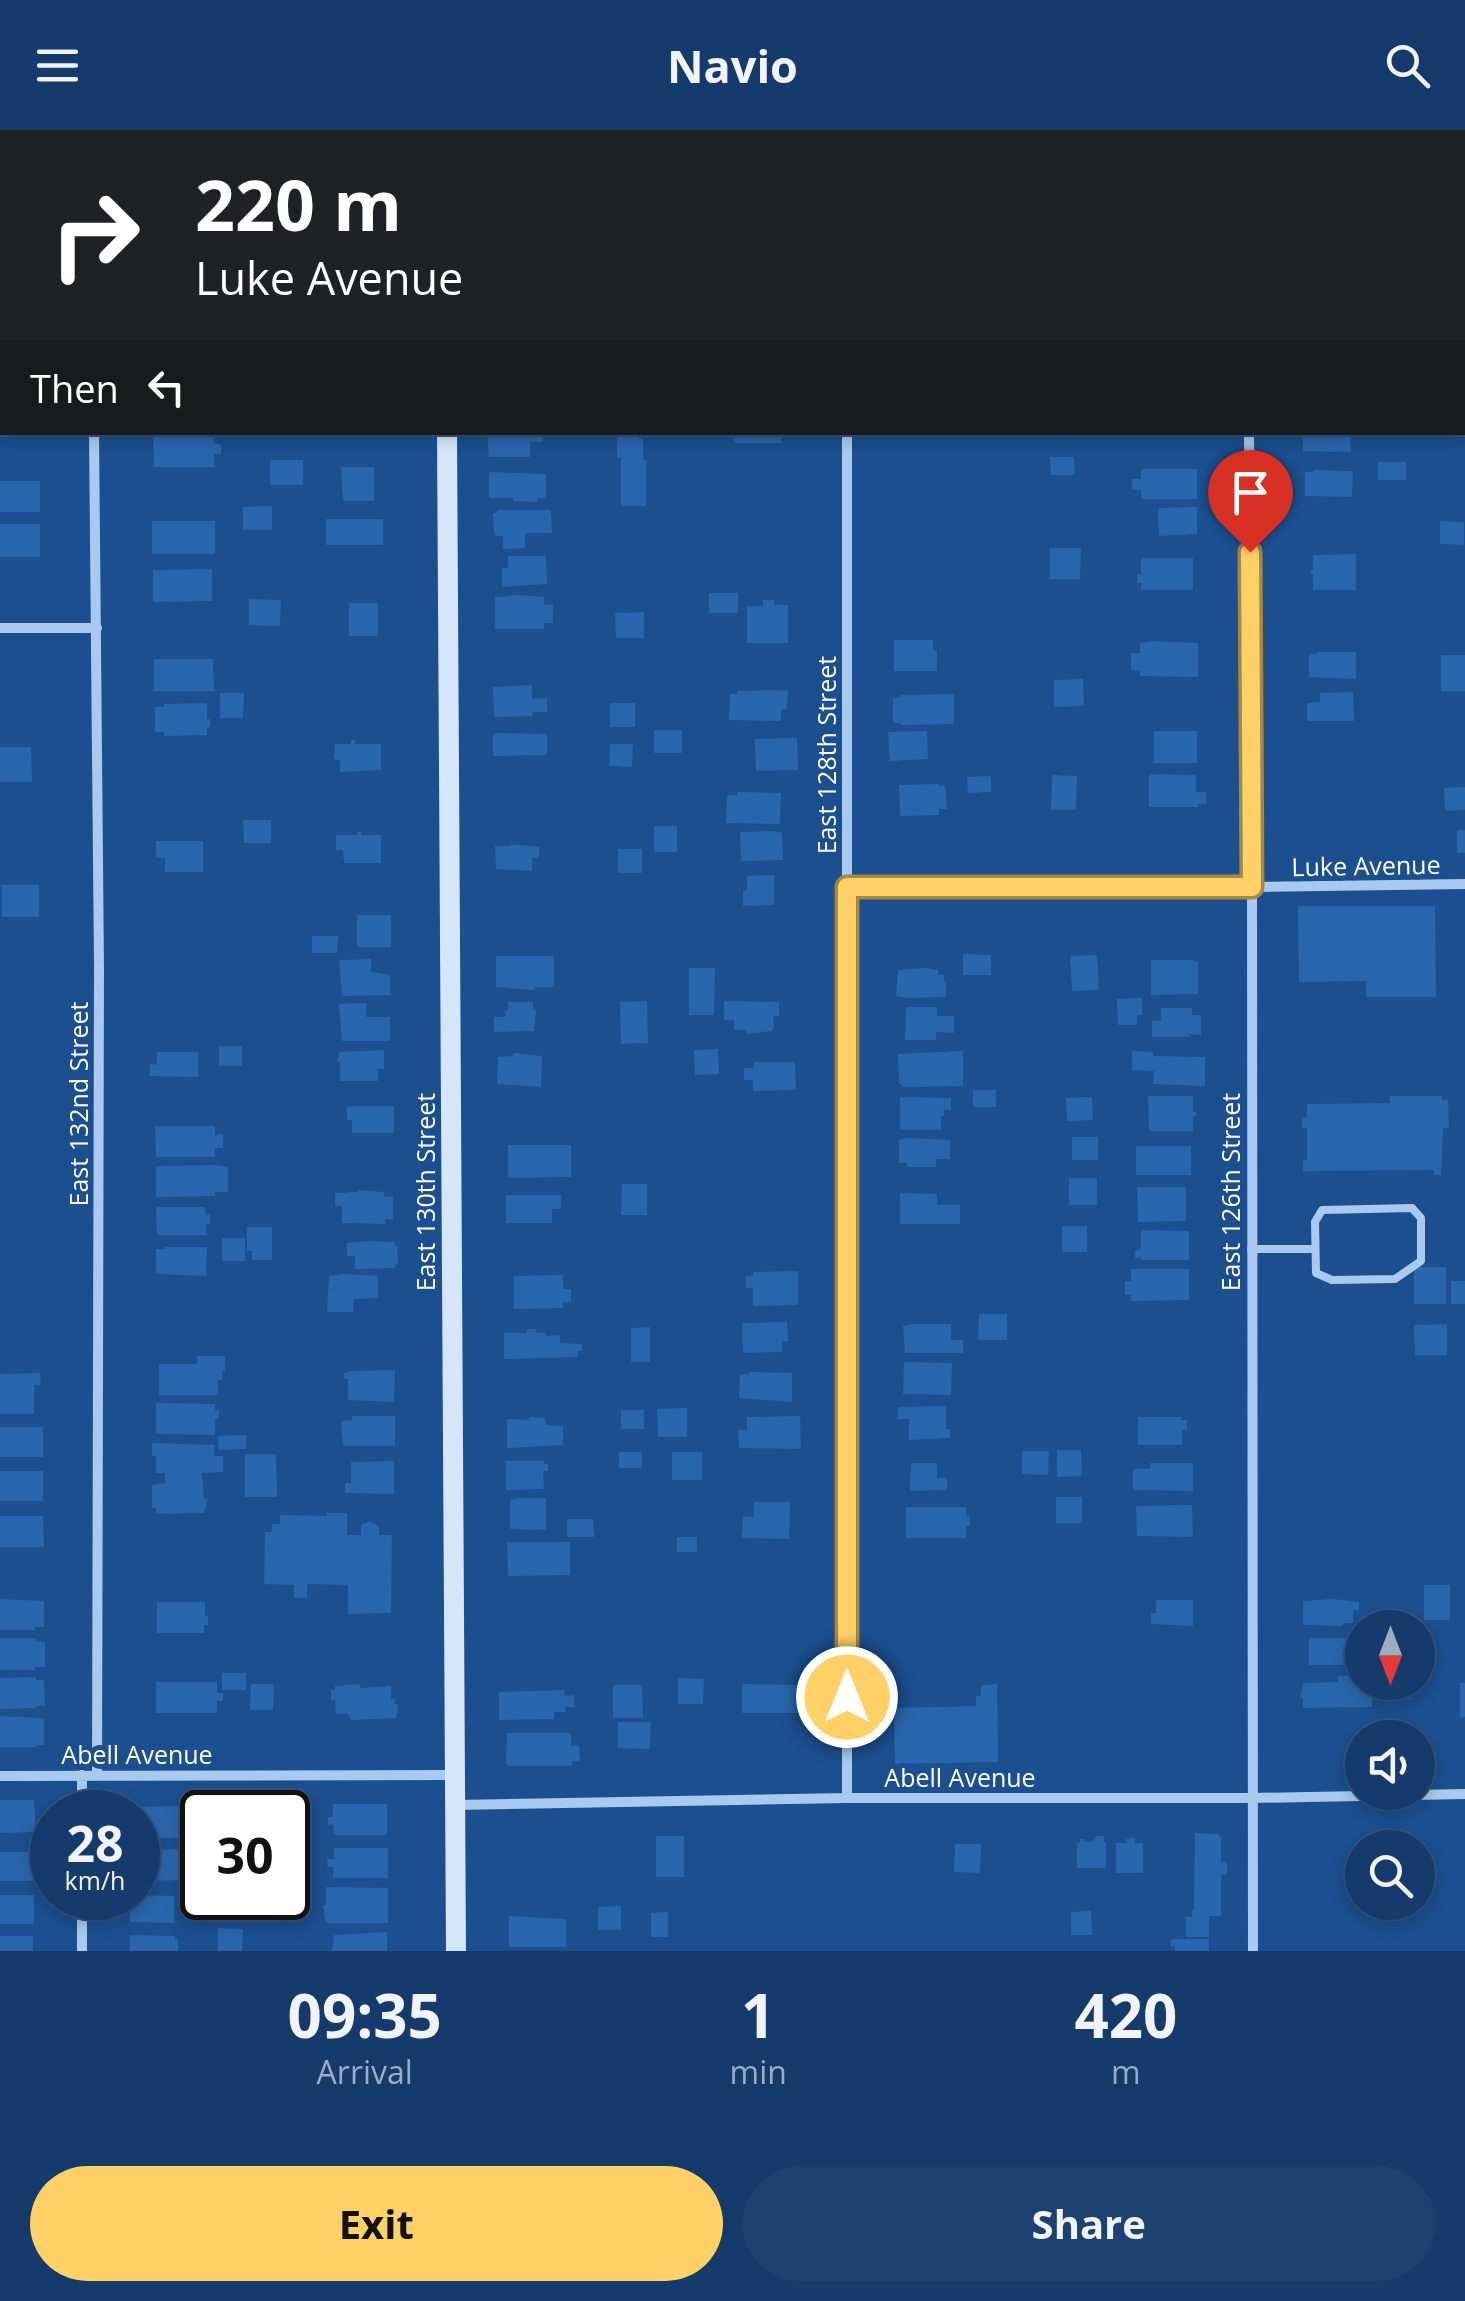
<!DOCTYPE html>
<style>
:root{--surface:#143b6b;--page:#1d4271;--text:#f1f3f6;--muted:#9dadc1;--line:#33557e;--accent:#ffd166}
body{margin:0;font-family:"Open Sans",sans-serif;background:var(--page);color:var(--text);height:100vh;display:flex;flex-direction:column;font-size:38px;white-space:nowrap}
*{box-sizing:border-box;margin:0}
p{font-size:32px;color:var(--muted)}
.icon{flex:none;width:55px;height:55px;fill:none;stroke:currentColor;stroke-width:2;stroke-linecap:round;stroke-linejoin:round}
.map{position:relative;height:1821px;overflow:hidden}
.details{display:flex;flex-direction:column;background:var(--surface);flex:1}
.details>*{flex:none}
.banner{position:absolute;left:0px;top:0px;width:1465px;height:305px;box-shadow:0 5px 15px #0003,0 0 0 2px var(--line);background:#202124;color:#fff;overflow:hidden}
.needle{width:65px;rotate:180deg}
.fabs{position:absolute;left:1345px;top:1480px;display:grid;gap:20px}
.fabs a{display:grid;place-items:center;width:90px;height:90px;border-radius:50%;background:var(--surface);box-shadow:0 5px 15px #0003,0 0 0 2px var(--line);font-size:50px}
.speed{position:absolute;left:30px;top:1660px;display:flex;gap:20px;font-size:50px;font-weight:700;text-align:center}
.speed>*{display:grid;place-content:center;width:130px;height:130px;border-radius:50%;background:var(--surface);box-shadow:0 5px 15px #0003,0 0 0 2px var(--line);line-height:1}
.speed small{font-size:25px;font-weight:400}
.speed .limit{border:5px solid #111;border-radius:15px;background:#fff;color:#111}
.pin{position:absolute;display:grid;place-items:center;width:85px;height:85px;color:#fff;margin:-102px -42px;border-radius:50% 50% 50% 0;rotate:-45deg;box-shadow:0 0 10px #0007}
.pin .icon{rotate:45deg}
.me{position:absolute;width:110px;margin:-55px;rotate:0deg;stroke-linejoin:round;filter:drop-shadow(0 0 8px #0008)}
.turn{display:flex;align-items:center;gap:35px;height:210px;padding:0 30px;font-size:45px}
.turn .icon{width:130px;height:130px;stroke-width:2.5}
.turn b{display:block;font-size:70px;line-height:85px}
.then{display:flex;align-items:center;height:95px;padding:0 30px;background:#0003;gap:20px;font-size:38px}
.eta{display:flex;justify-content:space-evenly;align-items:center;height:170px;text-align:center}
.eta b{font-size:60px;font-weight:700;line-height:70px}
.button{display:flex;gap:20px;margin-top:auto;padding:20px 30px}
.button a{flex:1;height:115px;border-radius:60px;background:var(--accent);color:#111;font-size:40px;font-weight:700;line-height:115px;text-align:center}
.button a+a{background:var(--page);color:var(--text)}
header{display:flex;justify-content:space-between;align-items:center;height:130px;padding:0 30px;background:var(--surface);font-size:45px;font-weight:700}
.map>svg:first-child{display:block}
.building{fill:#2a66ad}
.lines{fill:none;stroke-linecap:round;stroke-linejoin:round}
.lane{stroke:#a9c9ee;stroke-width:8}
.street{stroke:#a9c9ee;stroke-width:10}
.secondary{stroke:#d6e6fa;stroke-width:20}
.route-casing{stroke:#a68842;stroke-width:25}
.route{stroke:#ffd166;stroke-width:18}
.labels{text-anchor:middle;stroke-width:10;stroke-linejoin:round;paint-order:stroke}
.street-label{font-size:25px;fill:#fff;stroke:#1b4f8f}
</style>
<header><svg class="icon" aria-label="menu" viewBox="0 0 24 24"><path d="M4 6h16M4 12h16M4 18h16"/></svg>Navio<svg class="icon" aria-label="search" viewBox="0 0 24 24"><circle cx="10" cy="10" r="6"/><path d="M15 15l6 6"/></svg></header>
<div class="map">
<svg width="1465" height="1821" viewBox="0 0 1465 1821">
<rect width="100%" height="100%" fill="#1b4f8f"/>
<!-- building -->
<path class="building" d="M487,302H543V312H530V327H489Z
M617,302H639V309H643V330H646V376H621V328H617Z
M717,302H781V313H734V307H716Z
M1303,302H1351L1350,322L1303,321Z
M153,305H214V314H221V324H214V337H154Z
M1050,327H1074L1075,345H1051Z
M270,330H303V355H270Z
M1378,332H1406V350H1378Z
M341,337H374V371H343Z
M1141,339H1197V369H1141V360H1132V349H1141Z
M1313,340L1353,341L1352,367L1305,366V342H1313Z
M489,342L546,344V369L538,368V372L513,371V368H489Z
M0,351H40V382H0Z
M272,376V400H243V377Z
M1197,377V404L1159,406L1158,378Z
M497,380H551L552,403H525V418L503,419V406H496L494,402L493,383H497Z
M326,389H383V415H326Z
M152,391H215V424H152Z
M1440,391L1464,392V415L1440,414Z
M0,394H40V427H0Z
M1050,418H1081L1080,449H1050Z
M1356,424V460H1313V445H1311L1310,440H1313V425Z
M508,426H546L547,454L502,457V438H508Z
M1141,428H1193V460H1141V453H1137V444H1141Z
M212,439V471L153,472V440Z
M709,463H738V483H709Z
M518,465L544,467V475H553V493H544V499H495V467Z
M249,469L281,470L280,496L249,495Z
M763,470H774V475H788V513H747V476H763Z
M349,473H378V506H349Z
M644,482V508H616L615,483Z
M894,510H933V520H937V541H894Z
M1153,511L1198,513V547L1140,546V540H1131V523H1140V513Z
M1317,522H1356V549L1309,547V524H1317Z
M1441,525H1465V561H1441Z
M154,529H213L214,561H154Z
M1083,549L1084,576L1054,577V550Z
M532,555V569L547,568V582H532L533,586L494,587L493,557Z
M773,560L788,561L787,579H781V591L729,590L730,564H737V561Z
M1353,562L1354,591H1307V573L1320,572V563Z
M220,563H244L243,588H220Z
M954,564V594L901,595V593H893V568H900V565Z
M207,573V589H210V597H207V605L164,606V602H155V577H164V574Z
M610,573H635V597H610Z
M654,600H682V623H654Z
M927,601L928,629L890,631L888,602Z
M1154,601H1197V633H1154Z
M495,603L547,604V625L495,626L493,625V605Z
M797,608L798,640L756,641L755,609Z
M351,610H355V614H381V640L340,642V630L334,629L335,614H351Z
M610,614H633L632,637L609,636Z
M0,617H31L32,652H0Z
M1149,644L1196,645V662H1206V674H1198V677H1149Z
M1052,645L1077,646L1076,680H1051Z
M991,646V662L968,663L967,647Z
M939,654V656H945L947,679H939V685L900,686L899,655Z
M1465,657V680L1445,681L1444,658Z
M737,662L781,663L780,694L726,693L727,665H737Z
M243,690H271V713H244Z
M654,696H677V722H654Z
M1457,700H1465V723H1457Z
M774,701L782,703L783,730L741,731L740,702Z
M357,702H361V705H381V733H344L343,720H336V705H357Z
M156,711H203V742H165V728H156Z
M511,714L539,717V728H532V741L496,739L495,716H511Z
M618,719H642V743H618Z
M774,745V775L743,776V760H747V746Z
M2,755H39V787H2Z
M1298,776H1435L1436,867H1366V851L1299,852Z
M357,785H391V817H357Z
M312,806H338L337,823H312Z
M963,824L991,825V845H963Z
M1097,825L1099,860L1072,861L1070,826Z
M496,826H554V857H535V860L496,857Z
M371,829V842L390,845V865L342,866L339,830Z
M1151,830H1194V832H1198V864L1151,865Z
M689,838H715L714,885H689Z
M925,838L938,840V845H944V851H946V867L907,868L896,866L898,840Z
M1142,868V885H1137V895H1118L1117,869Z
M647,871L648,913L621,914L620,872Z
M724,871L779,872V886H773L774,896L772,901L747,904L745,900H734V890H724Z
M508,872H533V880H536L534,901L494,902V887H505V881H508Z
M366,873V887H390V911H342L339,874Z
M906,877H937V886H954V903L936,902V910H905Z
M1161,878H1192V885H1201V905L1189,904V907H1152V891H1161Z
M219,916H242V936H219Z
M718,919L719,944L695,945L694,920Z
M384,920V939H378V951H340V932H337L340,922Z
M963,921V956L902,957V954H899L898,924Z
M1132,921L1153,922V926L1205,927V956L1153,954L1154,941L1132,940Z
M157,922H198V947L149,946L150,934L157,935Z
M513,923L542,926L541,957L497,954L498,927L513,926Z
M754,932H795L796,960L753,961V950H744V938H754Z
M973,960H996V977H973Z
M1148,966H1193V982H1196V986H1193V1001H1149Z
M1390,966H1442V970H1448L1449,998H1443L1441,1045H1434V1040L1303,1041V1030H1307V998H1302V987H1307V974L1390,973Z
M900,967L951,968V980H944V986H941V1000H900Z
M1092,967L1093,990L1067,991L1066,968Z
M352,976H394V1003H352V990H347V977Z
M155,996H215V1005L223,1004V1018H215V1027H156Z
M1072,1007H1098V1030H1072Z
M907,1008L950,1010V1029H936V1037H907V1033H899V1010Z
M508,1015H571V1047L508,1048Z
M1136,1016H1191V1045H1136Z
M215,1035L228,1037V1062H215V1066L156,1067V1036Z
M1069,1048H1097V1075H1069Z
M622,1054H647V1085H621Z
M1137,1057H1186V1091L1138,1092Z
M357,1060L384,1062V1067H393V1089H385V1094L342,1093V1076H335V1063L357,1062Z
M900,1063L937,1064V1075H960V1094H900Z
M506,1065H561V1079H552V1093H506Z
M156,1077H205L206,1085L210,1084V1094H206V1105H157Z
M1062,1096H1087V1122H1062Z
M247,1097H272V1130H252V1121H247Z
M1141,1100L1189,1101V1130H1141V1127L1135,1128V1121L1140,1120L1141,1115Z
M222,1108H245V1131H222Z
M369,1111L395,1112V1116H397L398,1134L395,1135V1138L355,1139V1126H347V1113Z
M165,1117H207L206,1146L156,1144V1119H166Z
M1414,1137H1446V1174H1414Z
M1131,1139H1189V1170L1131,1171V1165H1125V1151H1131Z
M798,1141V1175L753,1176V1158H746V1146H753V1142Z
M343,1144L378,1146V1168L354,1169L353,1182H327L329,1146Z
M563,1145V1159H571V1172H563V1178L514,1179V1146Z
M1451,1151H1465V1174H1451Z
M979,1184H1007V1210H978Z
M787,1192L788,1211H782V1222L743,1223L742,1193Z
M913,1194H951V1210H963V1223H905L903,1196Z
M1447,1194V1225H1415L1414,1195Z
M650,1197V1232H631V1198Z
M527,1199H536V1203H546V1206L560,1205V1213L582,1214V1221H578V1227L504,1229V1203H527Z
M197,1226H225V1241H222V1250H218V1265H159V1234H197Z
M904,1232L952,1233L951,1265L903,1264Z
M395,1240L394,1272L348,1270V1249H344V1243H348V1241Z
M749,1242L792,1243V1272L739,1268L740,1244L749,1245Z
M40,1243L41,1255H34V1284H0V1244Z
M156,1273L215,1274V1280H219V1289H215V1305L156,1304Z
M946,1276V1299H950V1308L909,1310V1289H898V1277Z
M687,1278V1307H658L657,1279Z
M621,1280H644V1299H621Z
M352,1286H395V1316H343L341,1291L352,1290Z
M800,1286L801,1319L739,1318L738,1300H747V1287Z
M529,1287L545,1288L546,1295L563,1296V1315L507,1318V1289L529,1290Z
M1138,1287H1181V1290H1187V1300H1182V1315H1138Z
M0,1297H43V1327H0Z
M246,1305V1319L219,1320L218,1306Z
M152,1313L214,1315V1326H223V1342L202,1343L204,1369H208L204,1383L156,1384V1378H152V1355L165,1353V1343H156V1326H152Z
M1057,1320H1081L1082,1346L1057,1347Z
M1022,1321H1049L1048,1345L1022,1344Z
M619,1322H642V1338H619Z
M672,1322H702V1350H672Z
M245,1324H276L277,1367H245Z
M394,1331V1364L345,1363V1353H351V1332Z
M506,1331H544V1334H548V1341H543L544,1359L506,1360Z
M911,1333H937V1348H947V1360L910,1361Z
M1150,1333H1193V1361L1133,1360V1339H1150Z
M0,1341H43V1371H0Z
M1056,1367H1082V1393H1056Z
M518,1368H546V1400L510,1399V1370Z
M754,1372H790L789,1409L742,1408L743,1387H754Z
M1192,1375L1193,1407L1137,1406L1136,1376Z
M906,1377H966V1386H970V1396H966V1408H906Z
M327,1383H347V1405H361V1395L370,1391L379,1396V1405H392L391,1483L348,1484V1455L307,1454V1468H294V1455L264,1454L265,1402H272V1394H280V1385L327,1386Z
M0,1386H43L44,1417H0Z
M567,1389H593L594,1407H567Z
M677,1407H697V1422H677Z
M507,1412H570V1445L508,1446Z
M1424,1455H1450V1490H1424Z
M0,1469L44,1471V1497H35V1500H0Z
M1334,1469L1359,1472V1480H1353V1493H1343V1496L1303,1495V1471Z
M1156,1470H1193V1496L1151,1494V1483H1156Z
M157,1472H205V1486H208V1495H204V1503H157Z
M0,1508H36V1512H45V1537H35V1540H0Z
M1309,1508H1347V1512H1360V1532H1352V1524H1347V1535H1309Z
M222,1543H246V1560H222Z
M1362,1545V1552H1372V1577L1303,1578V1568H1300L1303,1553L1338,1552V1546Z
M36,1547V1550H44L45,1576H36V1578L0,1579V1548Z
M678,1548L704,1549L703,1574H678Z
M156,1552H217V1563H223V1571H217V1583H156Z
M1383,1552H1411V1569H1383Z
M1460,1553H1465V1587L1460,1588Z
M251,1554H274L273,1580H250Z
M360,1554V1558L391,1556V1569H395V1574H398L396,1588L351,1590L347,1583L336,1584L335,1570L331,1571V1560H335V1556Z
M742,1554L800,1555L799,1583H742Z
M997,1554L998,1632L895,1634L894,1578L976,1576V1566H981V1555Z
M613,1555H642L643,1588H613Z
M564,1560L565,1566L574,1565V1577H565V1582H554V1589L499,1590V1562Z
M0,1586L44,1588V1615H36V1617H0Z
M618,1592H651L650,1619L618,1618Z
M507,1603H571V1616H579L580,1631H572V1636H508L506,1633Z
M0,1670H34L36,1700L34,1702L0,1703Z
M333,1674H387V1705H334L333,1694L328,1695V1687H333Z
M187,1676V1690H181V1708H138V1682H130V1677Z
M1195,1703L1217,1704L1221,1707V1732H1227V1745H1221V1786H1209V1807H1186V1787H1192V1780H1194Z
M656,1706H684V1747H656Z
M1097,1706H1104V1712H1106V1738H1077V1713H1080V1709H1084V1712H1092Z
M1135,1708V1713H1143V1743H1116V1713H1126V1709Z
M955,1714H981L980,1743L954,1742Z
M334,1718H388V1748H333V1737H328L327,1729H334Z
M190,1719V1750L138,1751V1720Z
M0,1722H34V1751H0Z
M326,1757L388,1758V1793H326L323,1775H326Z
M0,1765H34V1794H0Z
M138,1765L174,1766V1793L130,1792V1768H138Z
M218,1768H242V1772L218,1771Z
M248,1768H277V1782H249Z
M621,1776V1800H598V1777Z
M1091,1781L1092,1805H1071V1782Z
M668,1782V1807H651V1783Z
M509,1786L566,1789V1817H509Z
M218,1798L243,1799L242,1821H218Z
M387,1802V1821H332L334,1805Z
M130,1805L175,1806V1809H178V1821H130Z
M0,1806H33V1821H0Z
M1174,1809H1209V1821H1175V1816H1171V1810Z"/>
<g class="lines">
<!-- lane -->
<path class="lane" d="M1412,1078L1421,1088V1131L1395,1149L1332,1150L1316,1143L1315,1092L1322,1080Z
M1251,1119H1315"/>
<!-- street -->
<path class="street" d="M91,0V2
M1246,0V2
M847,2V0
M94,302L99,838L97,1645
M847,302V1668
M1249,302L1252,741L1253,1821
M0,498H97
M847,757H1252L1465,754
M82,1645V1682
M0,1646L455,1645
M456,1675L847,1668H1251L1465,1664
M82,1768V1821"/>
<!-- secondary -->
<path class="secondary" d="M445,0V2
M447,302L456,1821"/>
</g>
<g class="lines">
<defs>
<path id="route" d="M847,1567V757H1252L1250,422"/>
</defs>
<!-- route casing -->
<use href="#route" class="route-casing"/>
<!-- route -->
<use href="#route" class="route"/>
</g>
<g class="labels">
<!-- street labels -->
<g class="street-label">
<text transform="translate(827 625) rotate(-90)" y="9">East 128th Street</text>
<text transform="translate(1366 736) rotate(-1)" y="9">Luke Avenue</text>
<text transform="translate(79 974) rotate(-90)" y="9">East 132nd Street</text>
<text transform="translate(426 1062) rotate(-90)" y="9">East 130th Street</text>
<text transform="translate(1231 1062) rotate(-90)" y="9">East 126th Street</text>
<text x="137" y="1634">Abell Avenue</text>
<text x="960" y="1657">Abell Avenue</text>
</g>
</g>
</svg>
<div class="fabs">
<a><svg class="needle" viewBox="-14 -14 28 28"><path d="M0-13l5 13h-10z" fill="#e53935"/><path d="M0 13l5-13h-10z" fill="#9dadc1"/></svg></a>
<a><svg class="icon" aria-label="sound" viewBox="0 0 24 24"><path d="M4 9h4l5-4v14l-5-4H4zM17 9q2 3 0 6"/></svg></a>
<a><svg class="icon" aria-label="search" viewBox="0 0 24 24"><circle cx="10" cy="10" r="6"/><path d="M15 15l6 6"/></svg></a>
</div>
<div class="speed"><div>28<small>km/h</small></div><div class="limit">30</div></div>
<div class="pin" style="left:1250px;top:422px;background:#d93025"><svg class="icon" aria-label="arrive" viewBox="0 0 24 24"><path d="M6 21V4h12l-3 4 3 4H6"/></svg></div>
<svg class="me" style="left:847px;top:1567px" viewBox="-20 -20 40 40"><circle r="17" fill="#ffd166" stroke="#fff" stroke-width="3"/><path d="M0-11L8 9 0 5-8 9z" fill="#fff"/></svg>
<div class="banner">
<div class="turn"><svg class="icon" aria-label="right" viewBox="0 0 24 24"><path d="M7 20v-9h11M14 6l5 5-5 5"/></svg><div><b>220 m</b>Luke Avenue</div></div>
<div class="then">Then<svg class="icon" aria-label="left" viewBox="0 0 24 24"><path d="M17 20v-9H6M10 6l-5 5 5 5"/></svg></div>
</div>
</div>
<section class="details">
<div class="eta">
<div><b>09:35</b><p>Arrival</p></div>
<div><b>1</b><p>min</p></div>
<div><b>420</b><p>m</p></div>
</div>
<div class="button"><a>Exit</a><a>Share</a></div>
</section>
